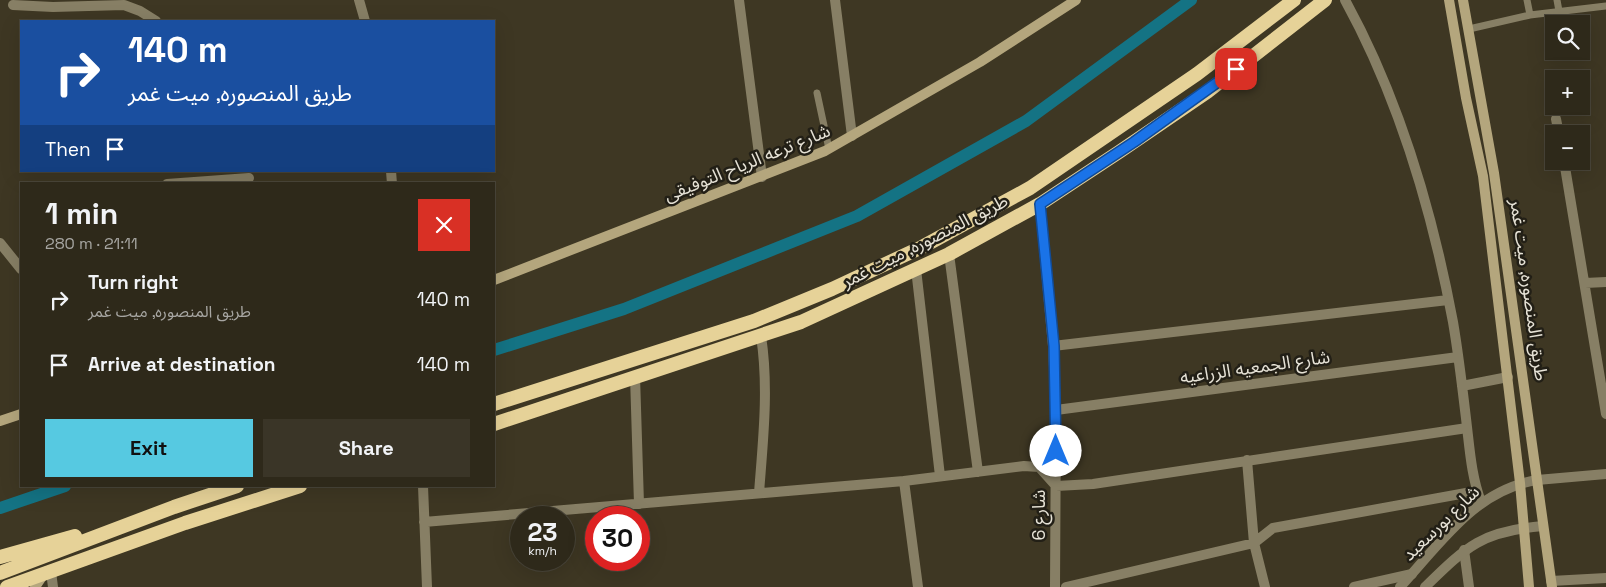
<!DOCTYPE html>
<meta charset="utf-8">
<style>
:root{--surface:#2e291a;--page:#3a3527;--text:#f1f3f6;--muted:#a7a6a2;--line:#494539;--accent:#56c9e1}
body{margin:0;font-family:"Space Grotesk","Noto Sans Arabic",sans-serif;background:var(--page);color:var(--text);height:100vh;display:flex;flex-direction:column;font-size:19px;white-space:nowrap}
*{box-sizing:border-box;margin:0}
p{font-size:16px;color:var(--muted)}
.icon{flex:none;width:28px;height:28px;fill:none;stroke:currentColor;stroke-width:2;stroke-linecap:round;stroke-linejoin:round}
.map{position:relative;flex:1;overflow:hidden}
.panel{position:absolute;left:20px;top:182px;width:475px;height:305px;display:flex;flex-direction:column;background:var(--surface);border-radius:0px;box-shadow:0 5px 20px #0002,0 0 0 1px var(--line)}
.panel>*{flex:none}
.guide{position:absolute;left:20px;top:20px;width:475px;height:152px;border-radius:0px;box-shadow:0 5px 20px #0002,0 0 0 1px var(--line);background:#1a4fa0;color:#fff;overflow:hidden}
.controls{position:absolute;left:1545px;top:15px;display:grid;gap:10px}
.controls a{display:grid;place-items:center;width:45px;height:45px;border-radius:0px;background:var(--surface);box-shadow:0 5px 20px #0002,0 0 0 1px var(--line);font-size:25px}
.speed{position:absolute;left:510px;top:506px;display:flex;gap:10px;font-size:25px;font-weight:700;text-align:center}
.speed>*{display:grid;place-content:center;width:65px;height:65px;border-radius:50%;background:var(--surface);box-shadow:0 5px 20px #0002,0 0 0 1px var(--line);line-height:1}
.speed small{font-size:12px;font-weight:400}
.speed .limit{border:8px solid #d22;background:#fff;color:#111}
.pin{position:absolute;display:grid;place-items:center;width:42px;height:42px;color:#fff;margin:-21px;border-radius:10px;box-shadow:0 2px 8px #0006}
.me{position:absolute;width:55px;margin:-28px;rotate:0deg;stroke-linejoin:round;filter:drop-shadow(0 0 4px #0008)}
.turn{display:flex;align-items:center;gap:18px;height:105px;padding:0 25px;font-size:22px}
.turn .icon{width:65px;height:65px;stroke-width:2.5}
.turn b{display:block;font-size:35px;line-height:42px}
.then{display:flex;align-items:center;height:48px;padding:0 25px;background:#0003;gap:10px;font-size:19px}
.round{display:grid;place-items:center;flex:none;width:52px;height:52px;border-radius:0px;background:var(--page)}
.headline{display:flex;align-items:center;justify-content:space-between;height:85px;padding:0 25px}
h1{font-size:30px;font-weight:700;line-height:38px}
.button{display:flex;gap:10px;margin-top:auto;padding:10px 25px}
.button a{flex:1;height:58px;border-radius:0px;background:var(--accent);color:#111;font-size:20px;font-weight:700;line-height:58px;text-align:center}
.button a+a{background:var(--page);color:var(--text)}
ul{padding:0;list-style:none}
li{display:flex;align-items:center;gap:15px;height:65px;padding:0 25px}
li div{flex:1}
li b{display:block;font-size:19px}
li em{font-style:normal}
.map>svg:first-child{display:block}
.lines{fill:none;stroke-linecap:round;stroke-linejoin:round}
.canal{stroke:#147384;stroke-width:12}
.service{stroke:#877f65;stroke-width:7}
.minor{stroke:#877f65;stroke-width:10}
.tertiary{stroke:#877f65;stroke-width:10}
.secondary{stroke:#b4a67d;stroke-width:10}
.trunk{stroke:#e6d298;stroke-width:14}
.route-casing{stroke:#114b97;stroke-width:12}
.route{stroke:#1a73e8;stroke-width:9}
.labels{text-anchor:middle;stroke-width:5;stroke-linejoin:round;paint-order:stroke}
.street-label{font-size:18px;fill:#e6e2d6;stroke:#221f16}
</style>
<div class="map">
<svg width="1606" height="587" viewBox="0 0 1606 587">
<rect width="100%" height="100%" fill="#3e3723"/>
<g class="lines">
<!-- canal -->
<path class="canal" d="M494,350L624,309L857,216L1026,121L1191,0
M0,508L65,486"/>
<!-- service -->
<path class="service" d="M1527,0L1530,15
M1557,0L1559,11
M1469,29L1530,15L1606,6
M817,93L829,149"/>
<!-- minor -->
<path class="minor" d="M359,0L365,21
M739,0L762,177
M835,0L852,136
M1345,0C1400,100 1432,210 1453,322C1459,357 1463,393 1467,427C1470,453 1472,478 1481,502
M13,5L53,7L124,5L140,11L156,21
M1556,119L1559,134
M1564,161L1606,414
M391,171L392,184
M167,184L249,178
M1040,204L1053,346L1056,410L1055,587
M0,243L21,269
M949,254L978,472
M916,269L940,476
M1585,283L1606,282
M1053,346L1448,300
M635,376L639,504
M1462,386L1508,377
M1056,410L1458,357
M1247,460L1254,543L1265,587
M1537,480L1606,474
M904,481L918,587
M423,486L427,587
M759,493C763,440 769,388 761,336
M424,522L904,481L1024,466L1039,467L1056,486L1093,484L1467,428
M1464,550L1469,587
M51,572L53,587
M1551,581L1606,578
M1066,587L1254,543L1273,528L1477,491
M1354,587L1412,574"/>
<!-- tertiary -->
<path class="tertiary" d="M1400,587C1441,543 1475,490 1537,480
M1425,587C1467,546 1482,531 1543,526"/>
<!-- secondary -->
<path class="secondary" d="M1449,0L1466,98L1483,176L1520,483L1529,587
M1463,0L1494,173L1552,587
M494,280L825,151L980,62L1076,0
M0,421L21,414
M35,587L44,574"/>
<!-- trunk -->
<path class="trunk" d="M494,404L754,321L832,289L922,247L1030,188L1197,74L1294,0
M494,424L801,322L949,254L1040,204L1119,152L1207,92L1325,0
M0,557L75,536
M0,573L174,507L237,486
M7,587L185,523L300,486"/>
</g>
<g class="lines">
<defs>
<path id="route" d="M1056,451L1054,346L1040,204L1134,142L1236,69"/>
</defs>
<!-- route casing -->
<use href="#route" class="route-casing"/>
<!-- route -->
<use href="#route" class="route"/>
</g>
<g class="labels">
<!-- street labels -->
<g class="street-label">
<text transform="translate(747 163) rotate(-22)" y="6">شارع ترعه الرياح التوفيقى</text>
<text transform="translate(925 241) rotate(-27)" y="6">طريق المنصوره, ميت غمر</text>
<text transform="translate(1529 290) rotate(82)" y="6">طريق المنصوره, ميت غمر</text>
<text transform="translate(1255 367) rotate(-8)" y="6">شارع الجمعيه الزراعيه</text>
<text transform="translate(1039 515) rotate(-90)" y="6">شارع 6</text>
<text transform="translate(1441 523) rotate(-44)" y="6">شارع بورسعيد</text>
</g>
</g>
</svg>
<div class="controls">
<a><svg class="icon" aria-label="search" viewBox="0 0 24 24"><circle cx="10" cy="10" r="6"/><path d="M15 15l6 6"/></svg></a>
<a>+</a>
<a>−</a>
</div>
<div class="speed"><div>23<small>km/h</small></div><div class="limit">30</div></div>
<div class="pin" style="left:1236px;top:69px;background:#d93025"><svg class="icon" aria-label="arrive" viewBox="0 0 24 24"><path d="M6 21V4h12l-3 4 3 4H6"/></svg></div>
<svg class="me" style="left:1056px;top:451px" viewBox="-20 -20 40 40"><circle r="19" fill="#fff"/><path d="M0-13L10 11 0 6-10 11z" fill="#1a73e8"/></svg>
<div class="guide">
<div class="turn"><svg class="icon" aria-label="right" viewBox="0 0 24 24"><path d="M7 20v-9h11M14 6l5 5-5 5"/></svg><div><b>140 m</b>طريق المنصوره, ميت غمر</div></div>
<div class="then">Then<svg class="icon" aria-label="arrive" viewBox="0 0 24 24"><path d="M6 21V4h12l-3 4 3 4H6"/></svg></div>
</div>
<section class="panel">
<div class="headline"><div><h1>1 min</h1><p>280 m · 21:11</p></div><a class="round" style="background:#d93025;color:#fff"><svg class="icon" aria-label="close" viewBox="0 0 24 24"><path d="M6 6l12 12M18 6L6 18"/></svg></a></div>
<ul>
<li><svg class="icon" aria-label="right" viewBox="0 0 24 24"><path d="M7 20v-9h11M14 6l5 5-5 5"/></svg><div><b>Turn right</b><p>طريق المنصوره, ميت غمر</p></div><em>140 m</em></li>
<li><svg class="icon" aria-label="arrive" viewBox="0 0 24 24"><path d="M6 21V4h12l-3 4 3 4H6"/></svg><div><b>Arrive at destination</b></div><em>140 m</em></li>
</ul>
<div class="button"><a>Exit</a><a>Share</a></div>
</section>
</div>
